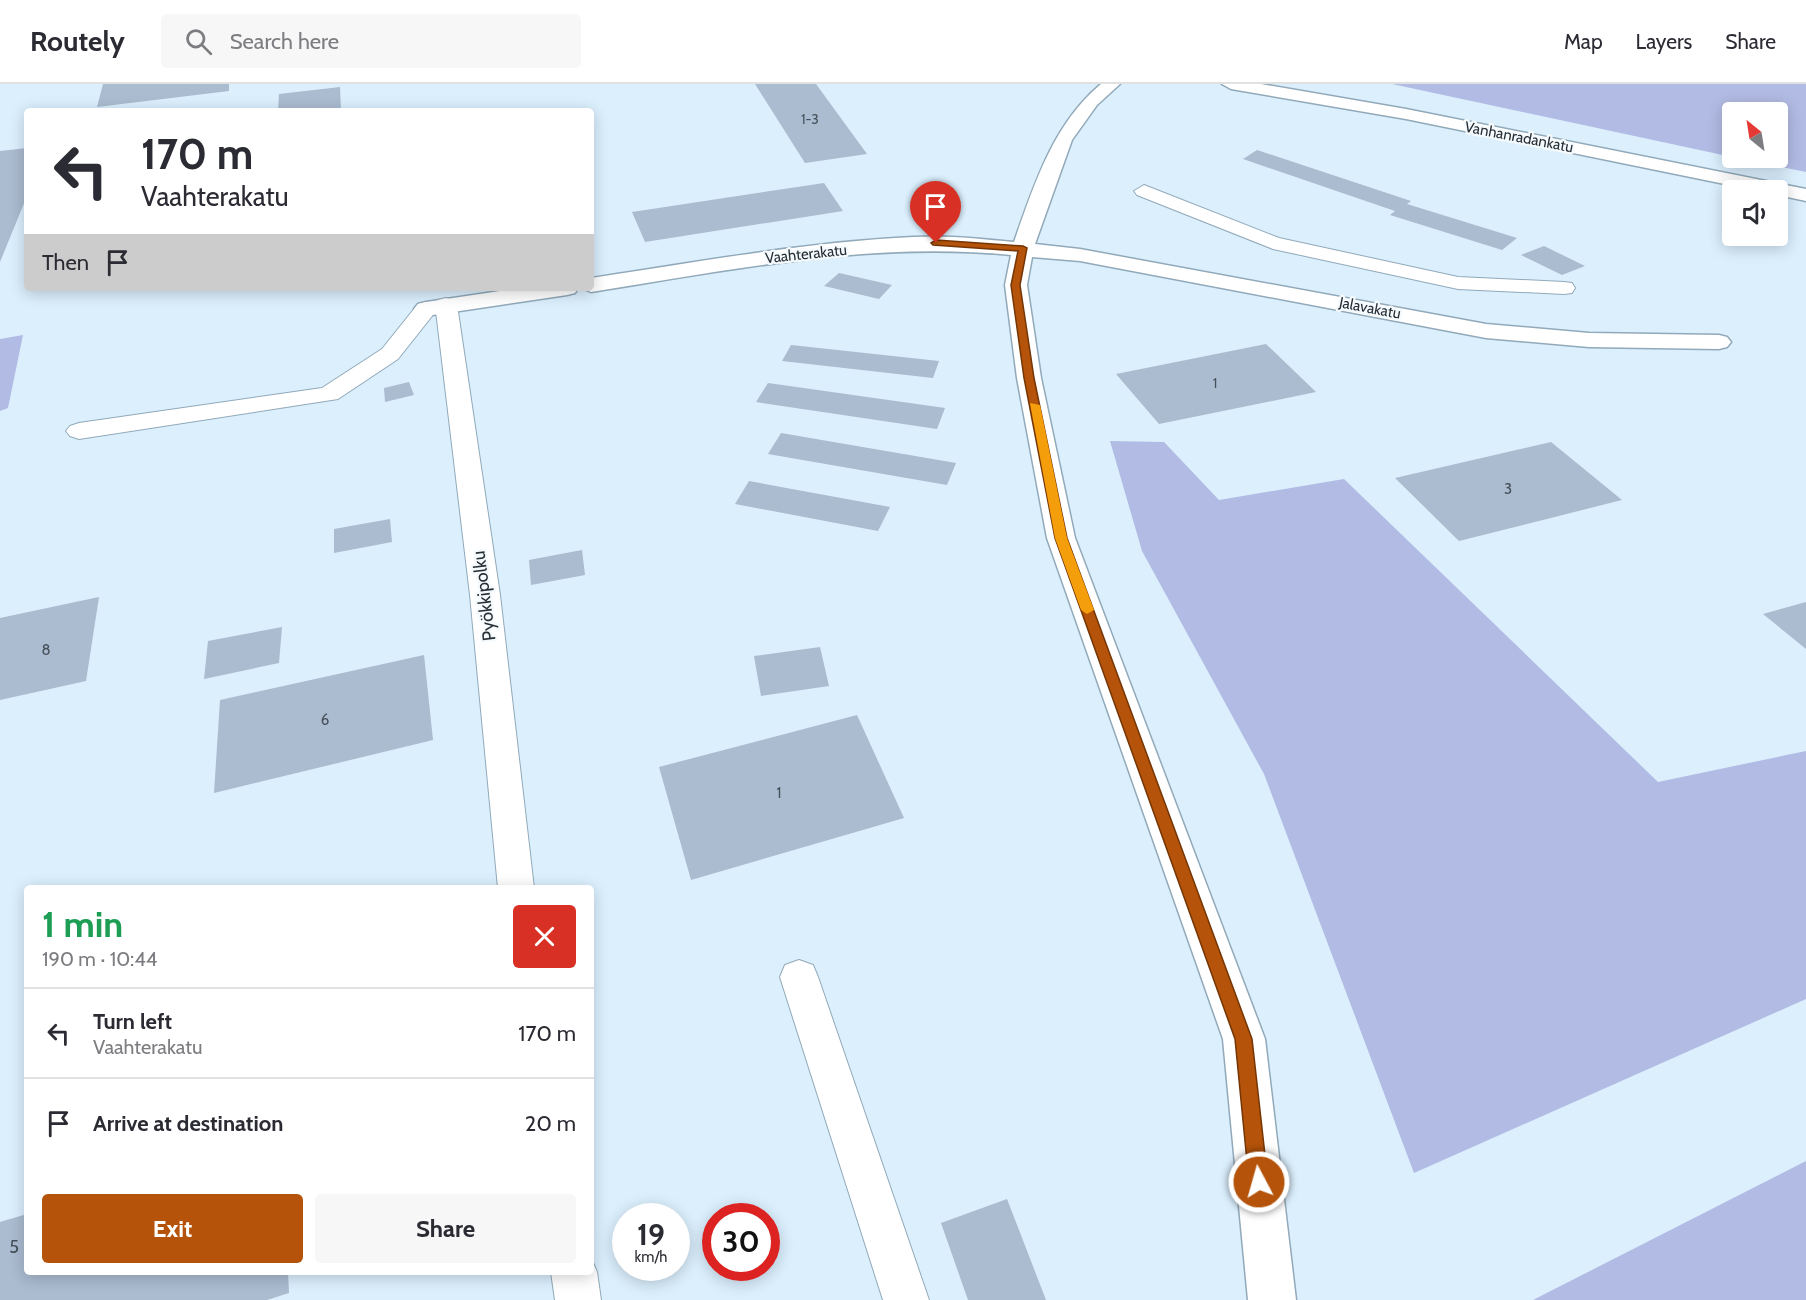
<!DOCTYPE html>
<meta charset="utf-8">
<style>
:root{--surface:#fff;--page:#f7f7f7;--text:#2b2b33;--muted:#7c7c81;--line:#e1e1e2;--accent:#b45309}
body{margin:0;font-family:Cabin,sans-serif;background:var(--page);color:var(--text);height:100vh;display:flex;flex-direction:column;font-size:22px;white-space:nowrap}
*{box-sizing:border-box;margin:0}
p{font-size:20px;color:var(--muted)}
.icon{flex:none;width:33px;height:33px;fill:none;stroke:currentColor;stroke-width:2;stroke-linecap:round;stroke-linejoin:round}
.map{position:relative;flex:1;overflow:hidden}
.side{position:absolute;left:24px;top:801px;width:570px;height:390px;display:flex;flex-direction:column;background:var(--surface);border-radius:6px;box-shadow:0 3px 15px #0003}
.side>*{flex:none}
.guide{position:absolute;left:24px;top:24px;width:570px;height:183px;border-radius:6px;box-shadow:0 3px 15px #0003;background:#fff;color:var(--text);overflow:hidden}
.needle{width:39px;rotate:330deg}
.buttons{position:absolute;left:1722px;top:18px;display:grid;gap:12px}
.buttons a{display:grid;place-items:center;width:66px;height:66px;border-radius:6px;background:var(--surface);box-shadow:0 3px 15px #0003;font-size:30px}
.speed{position:absolute;left:612px;top:1119px;display:flex;gap:12px;font-size:30px;font-weight:700;text-align:center}
.speed>*{display:grid;place-content:center;width:78px;height:78px;border-radius:50%;background:var(--surface);box-shadow:0 3px 15px #0003;line-height:1}
.speed small{font-size:15px;font-weight:400}
.speed .limit{border:9px solid #d22;background:#fff;color:#111}
.pin{position:absolute;display:grid;place-items:center;width:51px;height:51px;color:#fff;margin:-62px -26px;border-radius:50% 50% 50% 0;rotate:-45deg;box-shadow:0 0 6px #0007}
.pin .icon{rotate:45deg}
.me{position:absolute;width:66px;margin:-33px;rotate:354deg;stroke-linejoin:round;filter:drop-shadow(0 0 4px #0008)}
.turn{display:flex;align-items:center;gap:21px;height:126px;padding:0 18px;font-size:27px}
.turn .icon{width:78px;height:78px;stroke-width:2.5}
.turn b{display:block;font-size:42px;line-height:51px}
.then{display:flex;align-items:center;height:57px;padding:0 18px;background:#0003;gap:12px;font-size:22px}
.round{display:grid;place-items:center;flex:none;width:63px;height:63px;border-radius:6px;background:var(--page)}
.head{display:flex;align-items:center;justify-content:space-between;height:102px;padding:0 18px}
h1{font-size:36px;font-weight:700;line-height:45px;color:#1e9e55}
.cta{display:flex;gap:12px;margin-top:auto;padding:12px 18px}
.cta a{flex:1;height:69px;border-radius:6px;background:var(--accent);color:#fff;font-size:24px;font-weight:700;line-height:69px;text-align:center}
.cta a+a{background:var(--page);color:var(--text)}
ul{padding:0;list-style:none}
li{display:flex;align-items:center;gap:18px;height:90px;padding:0 18px;border-top:2px solid var(--line)}
li div{flex:1}
li b{display:block;font-size:22px}
li em{font-style:normal}
header{display:flex;align-items:center;gap:36px;box-sizing:border-box;height:84px;padding:0 30px;background:var(--surface);border-bottom:2px solid var(--line)}
header strong{font-size:28px}
nav{display:flex;gap:33px;margin-inline-start:auto;font-size:21px}
.search{width:420px;height:54px;background:var(--page);display:flex;align-items:center;gap:15px;box-sizing:border-box;padding:0 21px;border-radius:6px;color:var(--muted);font-size:22px}
.map>svg:first-child{display:block}
.forest{fill:#b2bbe4}
.building{fill:#abbbd0}
.lines{fill:none;stroke-linecap:round;stroke-linejoin:round}
.lane-casing{stroke:#91a9b9;stroke-width:2}
.street-casing{stroke:#91a9b9;stroke-width:3}
.secondary-casing{stroke:#91a9b9;stroke-width:3}
.lane{fill:#fff;fill-rule:evenodd}
.street{fill:#fff;fill-rule:evenodd}
.secondary{fill:#fff;fill-rule:evenodd}
.route{fill:#b45309;stroke:#753606;stroke-width:1.5}
.slow{fill:#f59e0b}
.labels{text-anchor:middle;stroke-width:4.5;stroke-linejoin:round;paint-order:stroke}
.far-number-label{font-size:14px;fill:#46515b}
.far-street-label{font-size:15px;fill:#242e34;stroke:#f5fafd}
.number-label{font-size:15px;fill:#46515b}
.street-label{font-size:18px;fill:#242e34;stroke:#f5fafd}
.near-number-label{font-size:18px;fill:#46515b}
</style>
<header>
<strong>Routely</strong>
<div class="search"><svg class="icon" aria-label="search" viewBox="0 0 24 24"><circle cx="10" cy="10" r="6"/><path d="M15 15l6 6"/></svg>Search here</div>
<nav><a>Map</a><a>Layers</a><a>Share</a></nav>
</header>
<div class="map">
<svg width="1806" height="1216" viewBox="0 0 1806 1216">
<rect width="100%" height="100%" fill="#dbeffd"/>
<!-- forest -->
<path class="forest" d="M1392,0H1806V88L1737,74H1778V28H1732V73Z
M23,251L8,324L0,327V255Z
M1110,357L1164,358L1219,416L1344,395L1658,698L1806,667V915L1414,1089L1264,690L1142,467Z
M1806,1077V1216H1533Z"/>
<!-- building -->
<path class="building" d="M103,0H229V7L97,23Z
M755,0H816L867,70L805,79Z
M340,3L341,27H278L279,10Z
M27,64V112L0,178V67Z
M1257,66L1411,117L1407,120L1517,154L1502,166L1390,131L1395,127L1243,75Z
M824,99L843,127L645,158L632,128Z
M1544,162L1585,182L1562,191L1521,171Z
M839,189L892,201L879,215L824,202Z
M1266,260L1316,308L1159,340L1116,290Z
M791,261L939,277L933,294L782,277Z
M409,298L414,311L385,318L384,304Z
M768,299L945,324L937,345L756,318Z
M781,349L956,379L947,401L768,370Z
M1551,358L1622,416L1459,457L1395,394Z
M749,397L890,423L878,447L735,420Z
M390,435L392,458L334,469V445Z
M582,466L585,491L531,501L529,476Z
M99,513L86,597L0,616V534Z
M1806,518V565L1763,530Z
M282,543L279,579L204,595L208,557Z
M820,563L829,602L761,612L754,572Z
M424,571L433,656L214,709L220,616Z
M857,631L904,734L691,796L659,683Z
M1007,1115L1046,1216H968L941,1139Z
M27,1130V1188H288L289,1209L267,1216H0V1138Z"/>
<g class="lines">
<defs>
<path id="lane" d="M1144,101L1279,154L1458,193L1564,198L1572,199L1575,204L1572,209L1564,210L1458,205L1273,165L1137,111L1134,107Z
M446,214L454,216L457,221L500,511L534,804H498L470,511L436,227L398,275L338,315L79,355L70,352L66,347L70,342L79,339L322,304L382,265L418,220L426,218L435,222L438,216Z
M799,876L813,881L818,893L929,1216H883L780,893L785,881Z
M591,1174L597,1188L601,1216H555L551,1188H591Z"/>
<path id="street" d="M1101,0H1120L1097,21L1072,56L1035,160L1080,165L1486,240L1589,249L1719,251L1727,253L1731,258L1727,263L1719,265L1589,263L1486,254L1080,177L1032,173L1027,201L1041,294L1075,454L1265,955L1296,1216H1248L1223,955L1047,454L1017,294L1005,201L1011,171C870,157 730,186 591,208L582,204H591V194C698,178 805,158 914,153C947,151 981,155 1014,158C1034,101 1053,40 1101,0Z
M521,204H578L575,209L567,211L426,232L418,230L414,225L418,220L426,218Z"/>
<path id="secondary" d="M1222,0H1261L1406,25L1806,105V117L1778,111V106H1754L1406,35L1231,5Z"/>
</defs>
<!-- lane casing -->
<use href="#lane" class="lane-casing"/>
<!-- street casing -->
<use href="#street" class="street-casing"/>
<!-- secondary casing -->
<use href="#secondary" class="secondary-casing"/>
<!-- lane -->
<use href="#lane" class="lane"/>
<!-- street -->
<use href="#street" class="street"/>
<!-- secondary -->
<use href="#secondary" class="secondary"/>
</g>
<!-- route -->
<path class="route" d="M936,156L1023,162L1027,164L1020,201L1034,294L1067,454L1252,955L1268,1098L1266,1104L1259,1107L1252,1104L1249,1098L1235,955L1055,454L1024,294L1011,201L1018,167L933,161L931,159Z"/>
<!-- slow -->
<path class="slow" d="M1030,319L1040,321L1067,454L1094,526L1087,530L1081,526L1055,454Z"/>
<g class="labels">
<!-- far-number labels -->
<g class="far-number-label">
<text x="810" y="40">1-3</text>
<text x="1215" y="304">1</text>
</g>
<!-- far-street labels -->
<g class="far-street-label">
<text transform="translate(1519 53) rotate(11)" y="5">Vanhanradankatu</text>
<text transform="translate(806 170) rotate(-6)" y="5">Vaahterakatu</text>
<text transform="translate(1370 224) rotate(11)" y="5">Jalavakatu</text>
</g>
<!-- number labels -->
<g class="number-label">
<text x="1508" y="410">3</text>
<text x="46" y="571">8</text>
<text x="325" y="641">6</text>
<text x="779" y="714">1</text>
</g>
<!-- street labels -->
<g class="street-label">
<text transform="translate(484 512) rotate(-97)" y="6">Pyökkipolku</text>
</g>
<!-- near-number labels -->
<g class="near-number-label">
<text x="14" y="1169">5</text>
</g>
</g>
</svg>
<div class="buttons">
<a><svg class="needle" viewBox="-14 -14 28 28"><path d="M0-13l5 13h-10z" fill="#e53935"/><path d="M0 13l5-13h-10z" fill="#7c7c81"/></svg></a>
<a><svg class="icon" aria-label="sound" viewBox="0 0 24 24"><path d="M4 9h4l5-4v14l-5-4H4zM17 9q2 3 0 6"/></svg></a>
</div>
<div class="speed"><div>19<small>km/h</small></div><div class="limit">30</div></div>
<div class="pin" style="left:936px;top:159px;background:#d93025"><svg class="icon" aria-label="arrive" viewBox="0 0 24 24"><path d="M6 21V4h12l-3 4 3 4H6"/></svg></div>
<svg class="me" style="left:1259px;top:1098px" viewBox="-20 -20 40 40"><circle r="17" fill="#b45309" stroke="#fff" stroke-width="3"/><path d="M0-11L8 9 0 5-8 9z" fill="#fff"/></svg>
<div class="guide">
<div class="turn"><svg class="icon" aria-label="left" viewBox="0 0 24 24"><path d="M17 20v-9H6M10 6l-5 5 5 5"/></svg><div><b>170 m</b>Vaahterakatu</div></div>
<div class="then">Then<svg class="icon" aria-label="arrive" viewBox="0 0 24 24"><path d="M6 21V4h12l-3 4 3 4H6"/></svg></div>
</div>
<section class="side">
<div class="head"><div><h1>1 min</h1><p>190 m · 10:44</p></div><a class="round" style="background:#d93025;color:#fff"><svg class="icon" aria-label="close" viewBox="0 0 24 24"><path d="M6 6l12 12M18 6L6 18"/></svg></a></div>
<ul>
<li><svg class="icon" aria-label="left" viewBox="0 0 24 24"><path d="M17 20v-9H6M10 6l-5 5 5 5"/></svg><div><b>Turn left</b><p>Vaahterakatu</p></div><em>170 m</em></li>
<li><svg class="icon" aria-label="arrive" viewBox="0 0 24 24"><path d="M6 21V4h12l-3 4 3 4H6"/></svg><div><b>Arrive at destination</b></div><em>20 m</em></li>
</ul>
<div class="cta"><a>Exit</a><a>Share</a></div>
</section>
</div>
